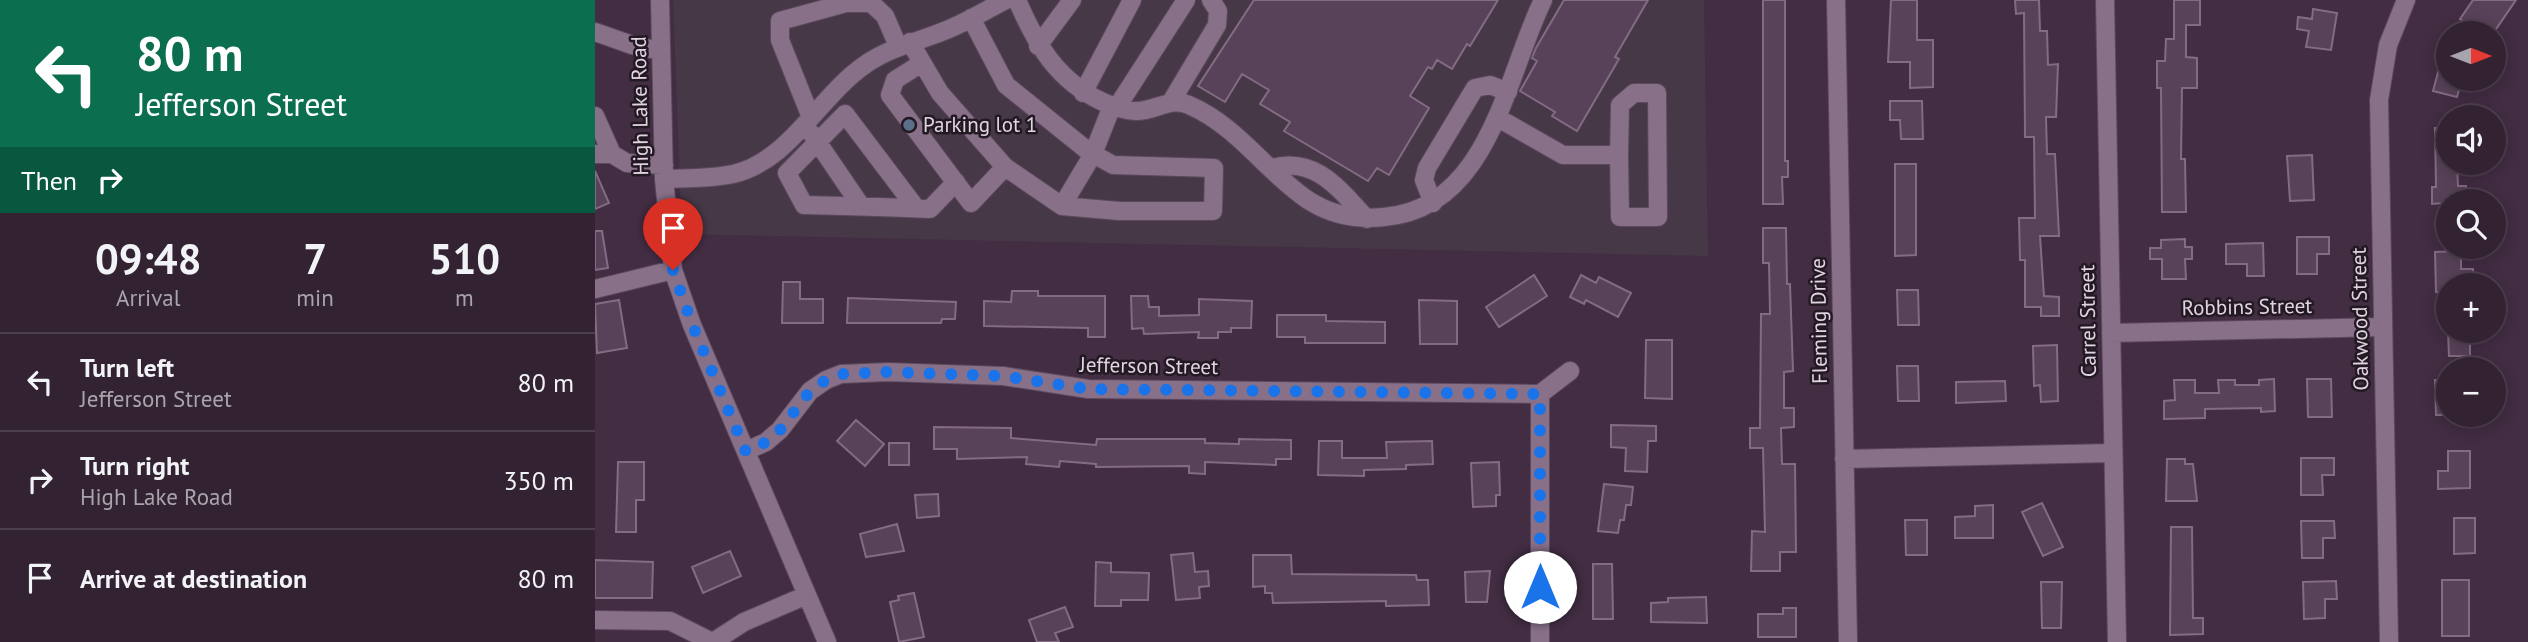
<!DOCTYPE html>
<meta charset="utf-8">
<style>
:root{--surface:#322232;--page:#3a2a3a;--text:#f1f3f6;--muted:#a8a4ac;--line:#4d3f4d}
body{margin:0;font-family:"PT Sans",sans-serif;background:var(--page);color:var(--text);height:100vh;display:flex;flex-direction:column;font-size:26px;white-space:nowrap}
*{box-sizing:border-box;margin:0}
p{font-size:23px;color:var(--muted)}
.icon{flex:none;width:38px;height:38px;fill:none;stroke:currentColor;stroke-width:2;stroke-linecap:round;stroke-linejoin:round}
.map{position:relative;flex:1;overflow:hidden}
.sheet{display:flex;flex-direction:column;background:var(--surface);width:595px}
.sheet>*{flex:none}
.hud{background:#0b6e4f;color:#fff;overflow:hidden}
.needle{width:46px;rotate:90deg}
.buttons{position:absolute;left:1841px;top:21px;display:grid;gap:14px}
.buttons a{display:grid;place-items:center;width:70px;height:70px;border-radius:50%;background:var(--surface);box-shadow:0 4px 18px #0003,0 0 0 2px var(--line);font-size:35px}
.pin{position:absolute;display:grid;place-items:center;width:60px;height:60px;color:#fff;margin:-72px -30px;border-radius:50% 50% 50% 0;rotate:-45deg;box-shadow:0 0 7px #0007}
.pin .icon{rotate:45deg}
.me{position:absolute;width:77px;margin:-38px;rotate:0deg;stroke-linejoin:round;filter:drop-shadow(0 0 5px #0008)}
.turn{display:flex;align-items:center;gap:24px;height:147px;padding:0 21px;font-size:32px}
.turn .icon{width:91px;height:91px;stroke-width:2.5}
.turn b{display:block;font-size:49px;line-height:60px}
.then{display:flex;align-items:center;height:66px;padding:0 21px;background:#0003;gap:14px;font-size:26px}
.eta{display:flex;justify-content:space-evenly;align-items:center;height:119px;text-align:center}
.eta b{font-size:42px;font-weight:700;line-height:49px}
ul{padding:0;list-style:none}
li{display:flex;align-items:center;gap:21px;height:98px;padding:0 21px;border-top:2px solid var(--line)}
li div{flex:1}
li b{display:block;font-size:26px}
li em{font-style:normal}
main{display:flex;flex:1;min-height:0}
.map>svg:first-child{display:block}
.medical{fill:#463846}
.building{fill:#584259;stroke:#846b84;stroke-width:2}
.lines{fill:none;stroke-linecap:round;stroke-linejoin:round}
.minor-casing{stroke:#5c495d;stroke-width:20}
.minor{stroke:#887089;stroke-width:18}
.route{stroke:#1a73e8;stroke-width:12;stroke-dasharray:0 21.6}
.service-dot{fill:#5c6f8a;stroke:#231923;stroke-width:2.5}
.labels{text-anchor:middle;stroke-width:5;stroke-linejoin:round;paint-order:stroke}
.street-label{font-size:21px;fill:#e1d3e1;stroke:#231923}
.poi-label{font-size:21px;fill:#e1d3e1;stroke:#231923;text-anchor:start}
</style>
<main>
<section class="sheet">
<div class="hud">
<div class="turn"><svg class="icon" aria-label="left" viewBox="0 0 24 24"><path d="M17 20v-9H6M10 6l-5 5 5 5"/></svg><div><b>80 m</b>Jefferson Street</div></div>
<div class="then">Then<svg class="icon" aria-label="right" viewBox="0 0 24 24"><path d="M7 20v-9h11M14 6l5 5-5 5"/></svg></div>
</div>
<div class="eta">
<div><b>09:48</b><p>Arrival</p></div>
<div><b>7</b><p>min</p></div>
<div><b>510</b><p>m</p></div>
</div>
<ul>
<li><svg class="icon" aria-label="left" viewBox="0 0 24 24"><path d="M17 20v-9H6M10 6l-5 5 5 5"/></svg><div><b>Turn left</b><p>Jefferson Street</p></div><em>80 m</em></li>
<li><svg class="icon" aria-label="right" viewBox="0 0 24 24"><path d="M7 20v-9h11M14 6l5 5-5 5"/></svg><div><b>Turn right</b><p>High Lake Road</p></div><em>350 m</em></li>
<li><svg class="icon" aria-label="arrive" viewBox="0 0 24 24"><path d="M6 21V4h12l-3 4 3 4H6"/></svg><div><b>Arrive at destination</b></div><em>80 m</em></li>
</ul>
</section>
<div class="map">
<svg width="1933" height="642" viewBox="0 0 1933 642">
<rect width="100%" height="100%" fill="#422d43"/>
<!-- medical -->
<path class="medical" d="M78,0H1109L1113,256L87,234Z"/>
<!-- building -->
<path class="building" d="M659,0H903L875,46L872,44L857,69L842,60L837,69L833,67L815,96L834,108L794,175L782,168L773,181L689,131L695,122L665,104L674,90L647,74L630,102L603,86Z
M969,0H1053L1020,57L1024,59L982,131L957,116L960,112L925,91L942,61L937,58L941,48Z
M1168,0H1190V161H1193V177H1187L1188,204H1168Z
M1296,0H1322V40H1338V87L1315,88V62H1293Z
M1420,0H1444L1445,31H1452L1453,65L1463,64L1461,117H1451L1452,154H1460L1464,236H1445L1449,296L1464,297V316H1446V307H1430V260H1425L1424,218H1440L1439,137H1430L1429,13L1421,14Z
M1579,0H1605V25H1591V57L1602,58V88H1587L1586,159H1590L1591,212H1567L1566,88H1562V61H1570L1571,39H1579Z
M1878,0H1921L1899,32L1890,26L1885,33L1865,19Z
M1718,9L1742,13L1736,50L1711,47L1714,31L1702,29L1703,17L1717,19Z
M1849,50H1853V79H1867L1862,97L1838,91Z
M1295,101H1327L1328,139H1306L1305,120H1295Z
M1840,128H1853V163H1862L1863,186H1871V201L1837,204V187H1841Z
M1717,155L1719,200L1695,201L1692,156Z
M1300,164H1321V255L1300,256Z
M0,171L14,203L0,209Z
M1168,228H1191L1192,284H1195L1198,371L1189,372V408H1199V427L1186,428L1187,464H1200L1201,552H1185V571H1156L1157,531L1170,532L1168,448H1155V428H1165L1166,314H1175L1174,263H1168Z
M0,231H7L13,268L0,270Z
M1702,237H1734V254H1722V274H1702Z
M1590,239V247H1597V259H1590L1591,279H1567V259H1555V248H1566V240Z
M1668,243L1669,276H1652V264H1631V244Z
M1866,251V269H1878V285H1853V292H1841L1840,252Z
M939,275L952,296L904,327L891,307Z
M986,275L1001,283L1004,277L1036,293L1023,317L991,300L989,304L975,297Z
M188,282H205V299H228V323H187Z
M1302,290H1323L1324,325H1303Z
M417,291H443V296H510V337H493V328L389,326V301L416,302Z
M536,296H553L554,307H564V316L604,315V299L657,301L656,328H636V332H623V338H603L604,332L549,334L548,328L537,329Z
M253,298L361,302L360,319H347L346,323H252Z
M24,300L32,348L2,353L0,304Z
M824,300L862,301V344H825Z
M682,315H731V321L790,322V343H710V337H682Z
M1853,331H1875V356H1854Z
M1051,340H1077V399L1050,398Z
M1462,345L1463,401L1446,402L1445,385L1439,386L1438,346Z
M1302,366H1323L1324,401H1303Z
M1679,379L1680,411L1666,412V408L1610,409V418L1569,419V401L1580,400L1579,380H1600V393H1624L1623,380H1640V385H1664V380Z
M1712,379H1736L1737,417H1713Z
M1840,380H1853V415H1841Z
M1410,381L1411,401L1361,403V382Z
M261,420L289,444L270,466L242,441Z
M1016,425L1061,426V441H1053L1052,472L1030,471L1031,448L1016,447Z
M339,427L416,428V438L501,445L502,439H610V443L644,444V439L696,440V459H681V465L610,462V474L594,473V466L501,467V464L465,461L464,467L431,464L432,457L362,459V449H339Z
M724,441H747V458H792L791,442L837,441L838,464L811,465V469L769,470V476L723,475Z
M294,443H314V465H294Z
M1853,451H1875V488L1843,489V471H1853Z
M1706,458H1739V475H1727L1728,495H1706Z
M1572,459H1590V464H1598L1602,501H1571Z
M23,462H49V500H41V532H21Z
M904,462L905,495H901V506L878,507L876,463Z
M1009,484L1038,487L1036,505H1031L1029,520H1025L1023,533L1003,531Z
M343,494L344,516L322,518L320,495Z
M1447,503L1468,547L1448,556L1427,512Z
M1398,505V538H1360V517L1380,516V506Z
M1859,518H1880V553L1859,554Z
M1310,520H1332V555H1311Z
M1706,521H1739L1740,538H1728V558H1707Z
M302,524L309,551L271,557L265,534Z
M1576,527H1597L1598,618H1608V634L1575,635Z
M135,551L146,576L108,593L97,567Z
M598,553L600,572L613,571L614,586L604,587L605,598L581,600L576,555Z
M658,555H696L697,574L821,575L822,580H833L834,605L791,606V601L678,603L677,593H670V586L658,587Z
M0,560L58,562L57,598H0Z
M501,562L516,563V572L554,573L553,600H526V606H500Z
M998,564H1017L1018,619H998Z
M895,571L892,602H871L870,572Z
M1847,580H1874V636H1847Z
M1741,581L1742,599H1730V618L1709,619L1708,582Z
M1446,582H1467L1466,628H1447Z
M319,593L329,637L304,642L295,602L304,600L303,596Z
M1111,597L1112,623L1056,622V603L1073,602V598Z
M470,607L478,627L460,633L464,642H442L434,620Z
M1188,608H1201V637H1163V614H1188Z"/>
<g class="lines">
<defs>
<path id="minor" d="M65,0L69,179L78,270L97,325L232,642
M422,0C441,44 462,81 508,102C518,106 532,112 543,111C561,110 577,97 594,105C644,127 670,171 713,200C736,215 762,220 789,217C894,209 911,76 948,0
M1241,0L1253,642
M1510,0L1522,642
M0,32L37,45L66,51
M315,42L345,93L410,167L467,206L524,211H618L619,168L518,165L493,151L411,85L376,18
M443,46L477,0
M327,63L300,80L295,95L376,203L410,167
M488,93L537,0
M576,102L622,25L623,11L616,0
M522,107L591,0
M215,115L185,40V21L251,3H276L290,16L303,46
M0,116L17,154
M903,118L968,155H1024L1025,217H1063L1062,93H1039L1025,105L1024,155
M217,134L266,206
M0,154H17L32,163L69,165
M677,168C721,156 745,190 772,219
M69,179C91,178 115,179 138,174C195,161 224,96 271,64C296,47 322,42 349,31C370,23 391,10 411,0
M838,203L829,180L832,168L880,88L895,85L913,92
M467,206L498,154L517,106
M321,208L250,114L192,173L209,205C251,206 293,207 335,209L361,182
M0,289L78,270
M1516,333L1788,327
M151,451L171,442L185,430L215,391L231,380L246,374L293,372L408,376L493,389L945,394
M1249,459L1518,453
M0,620L75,621L117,642
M118,642L149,622L212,595
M945,642V394L975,371
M1794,642L1784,100L1793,45L1811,0"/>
</defs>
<!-- minor casing -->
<use href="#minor" class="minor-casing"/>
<!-- minor -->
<use href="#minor" class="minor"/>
</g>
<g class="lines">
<!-- route -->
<path class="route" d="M78,270L97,324L151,452L171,442L185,430L215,391L231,380L246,374L293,372L408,376L493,389L945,394V587"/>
</g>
<!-- markers -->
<circle class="service-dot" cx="314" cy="125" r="7"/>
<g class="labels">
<!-- street labels -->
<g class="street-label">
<text transform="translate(45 106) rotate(-91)" y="7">High Lake Road</text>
<text transform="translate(1652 307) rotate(-1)" y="7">Robbins Street</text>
<text transform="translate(1765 319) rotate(-91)" y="7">Oakwood Street</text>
<text transform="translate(1224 321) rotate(-91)" y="7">Fleming Drive</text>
<text transform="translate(1493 321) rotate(-91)" y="7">Carrel Street</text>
<text transform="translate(554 366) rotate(1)" y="7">Jefferson Street</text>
</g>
<!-- poi labels -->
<g class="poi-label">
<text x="328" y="132">Parking lot 1</text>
</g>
</g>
</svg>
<div class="buttons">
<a><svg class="needle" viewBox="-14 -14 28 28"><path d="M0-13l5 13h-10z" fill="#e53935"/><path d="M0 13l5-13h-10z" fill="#a8a4ac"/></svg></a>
<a><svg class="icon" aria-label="sound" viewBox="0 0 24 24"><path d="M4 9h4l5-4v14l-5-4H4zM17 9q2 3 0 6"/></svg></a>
<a><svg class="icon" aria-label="search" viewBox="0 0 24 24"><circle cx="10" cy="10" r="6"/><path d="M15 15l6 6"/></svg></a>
<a>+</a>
<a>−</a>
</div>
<div class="pin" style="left:78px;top:270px;background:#d93025"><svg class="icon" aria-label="arrive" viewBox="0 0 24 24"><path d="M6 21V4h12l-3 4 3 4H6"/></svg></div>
<svg class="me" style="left:945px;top:587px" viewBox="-20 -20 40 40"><circle r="19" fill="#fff"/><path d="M0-13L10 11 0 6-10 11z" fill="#1a73e8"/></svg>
</div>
</main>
